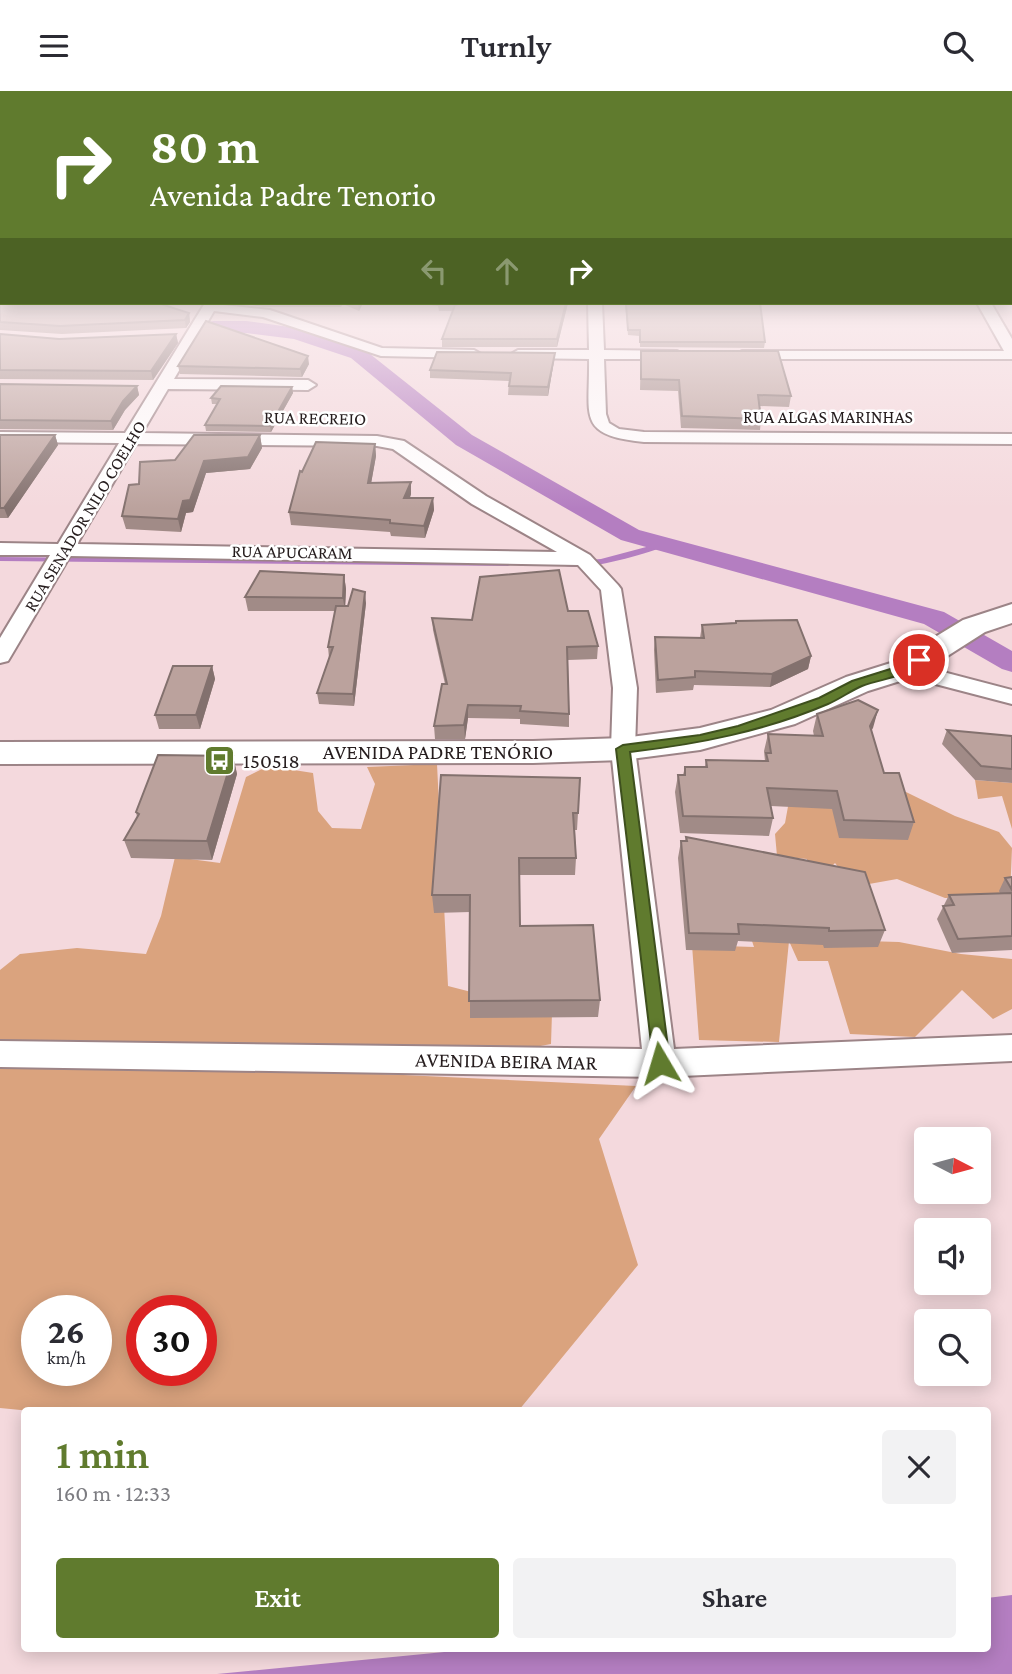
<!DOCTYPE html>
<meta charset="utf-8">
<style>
:root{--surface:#fff;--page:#f2f2f3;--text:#2b2b33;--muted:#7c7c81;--accent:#607b2e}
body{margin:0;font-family:"Crimson Pro",serif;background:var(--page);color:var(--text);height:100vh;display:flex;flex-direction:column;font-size:26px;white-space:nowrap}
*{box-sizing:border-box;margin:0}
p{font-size:23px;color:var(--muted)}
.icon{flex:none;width:38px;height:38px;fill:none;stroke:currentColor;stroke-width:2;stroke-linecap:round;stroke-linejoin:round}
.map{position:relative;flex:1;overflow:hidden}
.sheet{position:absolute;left:21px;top:1316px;width:970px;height:245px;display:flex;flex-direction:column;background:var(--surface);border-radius:7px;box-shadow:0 4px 18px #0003}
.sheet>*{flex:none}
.guide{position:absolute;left:0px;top:0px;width:1013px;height:214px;box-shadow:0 4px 18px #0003;background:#607b2e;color:#fff;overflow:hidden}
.needle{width:46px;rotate:96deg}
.fabs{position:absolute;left:914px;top:1036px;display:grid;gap:14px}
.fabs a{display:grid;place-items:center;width:77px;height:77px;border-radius:7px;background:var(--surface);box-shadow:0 4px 18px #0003;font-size:35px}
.speed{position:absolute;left:21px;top:1204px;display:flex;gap:14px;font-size:35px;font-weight:700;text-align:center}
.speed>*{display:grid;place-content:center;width:91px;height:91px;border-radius:50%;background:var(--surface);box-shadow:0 4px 18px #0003;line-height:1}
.speed small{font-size:18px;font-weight:400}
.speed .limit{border:10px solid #d22;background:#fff;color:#111}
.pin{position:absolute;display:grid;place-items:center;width:60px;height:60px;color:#fff;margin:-30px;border:4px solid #fff;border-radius:50%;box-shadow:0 2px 7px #0007}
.me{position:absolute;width:77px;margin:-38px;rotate:353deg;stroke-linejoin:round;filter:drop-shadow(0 0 5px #0008)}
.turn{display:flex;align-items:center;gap:24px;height:147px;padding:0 35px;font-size:32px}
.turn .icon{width:91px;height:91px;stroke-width:2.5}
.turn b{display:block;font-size:49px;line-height:60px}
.lanes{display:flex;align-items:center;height:66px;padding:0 35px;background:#0003;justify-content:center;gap:35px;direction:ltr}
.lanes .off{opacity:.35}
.round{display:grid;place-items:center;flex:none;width:74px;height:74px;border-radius:7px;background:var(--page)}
.headline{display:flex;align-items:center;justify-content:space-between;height:119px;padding:0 35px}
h1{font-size:42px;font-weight:600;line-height:52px;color:var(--accent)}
.cta{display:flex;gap:14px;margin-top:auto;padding:14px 35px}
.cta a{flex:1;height:80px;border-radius:7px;background:var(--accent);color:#fff;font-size:28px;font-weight:600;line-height:80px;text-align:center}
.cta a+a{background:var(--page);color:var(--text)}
header{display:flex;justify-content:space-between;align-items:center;height:91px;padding:0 35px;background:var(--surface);font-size:32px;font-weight:600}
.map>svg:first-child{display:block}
.green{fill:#daa37e;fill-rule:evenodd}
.water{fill:#b47ec1}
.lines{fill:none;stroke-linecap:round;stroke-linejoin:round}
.stream{fill:#b47ec1;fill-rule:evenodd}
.canal{fill:#b47ec1;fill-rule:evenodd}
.street-casing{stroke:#9c8487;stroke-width:4}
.primary-casing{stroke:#9c8487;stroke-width:4}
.street{fill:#fff;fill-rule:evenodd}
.primary{fill:#fff;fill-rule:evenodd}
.wall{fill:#a18b87}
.shaded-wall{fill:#83716e}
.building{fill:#bba29d;stroke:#83716e;stroke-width:2}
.route{fill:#607b2e;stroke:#3e501e;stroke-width:2}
.labels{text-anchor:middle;stroke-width:5;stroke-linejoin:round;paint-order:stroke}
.far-street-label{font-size:18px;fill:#261d1e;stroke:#fff}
.street-label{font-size:21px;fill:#261d1e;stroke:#fff}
.poi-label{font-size:21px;fill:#261d1e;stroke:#fff;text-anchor:start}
</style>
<header><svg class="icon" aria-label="menu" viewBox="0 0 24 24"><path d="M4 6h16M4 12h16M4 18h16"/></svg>Turnly<svg class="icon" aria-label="search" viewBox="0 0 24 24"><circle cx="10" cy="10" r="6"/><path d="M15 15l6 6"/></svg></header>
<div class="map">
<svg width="1012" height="1583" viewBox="0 0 1012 1583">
<rect width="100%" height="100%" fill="#f4d9dd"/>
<!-- green -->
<path class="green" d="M437,673L448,895L552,922L551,953L519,959L457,955L0,953V879L20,863L77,857L146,863L161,825L175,766L220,772L246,686L268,675L313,682L318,720L332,737L361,738L375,693L367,676Z
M975,689L1012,692V738L1002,705L978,708Z
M906,701L955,725L999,741L1012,757L1010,805L945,807L897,788L869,793L846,786L835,772L808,800L807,768L777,765L775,743L785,732L789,710L897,729Z
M745,829L831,849L899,851L961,863L1012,868V918L993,928L962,899L915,946L850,943L828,870H798L789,850L779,951L699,949L692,854L754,856Z
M0,965L636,995L599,1048L638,1174L519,1319L31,1320L0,1317ZM37,1220H96V1279H37ZM142,1220H201V1279H142Z"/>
<!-- water -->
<path class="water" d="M1012,1504V1583H217L475,1558H987V1507Z"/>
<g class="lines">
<!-- stream -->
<path class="stream" d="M665,451H668V455C644,462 581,484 559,473L563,471L601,468Z
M0,466L508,471L512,473L508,475L0,470Z"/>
<!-- canal -->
<path class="canal" d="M213,230H246L297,237L365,259L472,344L639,439L944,521L1012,560V581L1002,578L924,533L621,449L456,354L351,267L294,248L246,242L206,240L204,236L206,232Z"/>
<defs>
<path id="street" d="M205,212L270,219L382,257L474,259L481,263L474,267L381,265L263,226L214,220L174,288L308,289L316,294L308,299L168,298L142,342L377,345L404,350L486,405L590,464L618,494L621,498L637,597L635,658L674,958L1012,944V970L660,986L0,976V950L642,958L611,658L613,597L601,499L578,474L70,465L11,565L8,570L0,572V547L50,464H0V452L58,453L119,352L0,351V341L125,342ZM136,353L377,355L393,358L472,413L557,461L77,453Z
M588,212H602L604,259L677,260L684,264L677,268H604L606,323L609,332L619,338L644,341L1012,343V353L644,351C576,344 590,326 589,268L518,267L511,263L518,259H589Z
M977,212H991L1012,248V268H742L735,264L742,260H1004Z
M905,571L1012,599V613L897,583L894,578L897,573Z"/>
<path id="primary" d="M1012,513V532L985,541L916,585L868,600L795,633L700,659L623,669L533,672L0,673V651L533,650L623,647L700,637L771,619L846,586L894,571L963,529Z"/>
</defs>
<!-- street casing -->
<use href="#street" class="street-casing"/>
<!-- primary casing -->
<use href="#primary" class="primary-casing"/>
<!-- street -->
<use href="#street" class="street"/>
<!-- primary -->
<use href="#primary" class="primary"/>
</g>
<!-- wall -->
<path class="wall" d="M0,209L2,212H203L200,214H163L189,222L190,231L186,237L62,243L0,239Z
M240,212H363L359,220L343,213L341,216H263Z
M430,212H568L557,256H442V248L453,220H439L438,215L430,214Z
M625,212H760L765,251L764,257L640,256V245L628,244Z
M0,243L59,248L176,243L178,252L153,289L0,288Z
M641,260L791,305L789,316L760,315L761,328L760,339L681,337L678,300L640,299Z
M554,270L548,305L508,304L509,290L430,287V279Z
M309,273L302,286L180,283L178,275Z
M0,293L137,295L139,304L125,319L113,339L0,338Z
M292,296L293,302L271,341L206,340L205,334L217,313H212L211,307Z
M0,344H55L58,354L8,427H0Z
M260,344L262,357L250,378L206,382L193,421L186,422L181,441L126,438L122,425L139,393L175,369Z
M375,353L376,365L371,392L411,391V403L410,407H433L434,419L425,447L391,445L390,441L291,434L289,421L302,381Z
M344,484L346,498L345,515L366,512L354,615L319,613L317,602L329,567L328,556L335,520H248L245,506Z
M568,520L598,555L597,568L568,569L569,623V636L520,633V628L468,627L465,648H435L434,635L445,593L433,539L432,527L472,529Z
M702,534L811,565L808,578L770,596L694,594L693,599L656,602L654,559L655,546L700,547Z
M212,575L215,588L200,638H159L155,624Z
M878,619L871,640L884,682L914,731L908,749L839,747L832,718L771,715L773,727L769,745L680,742L675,701L678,684H683L685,676H705L706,669L765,670L764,660L768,643L814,645L813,640L817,623Z
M947,639L1012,645V692L975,689L942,653Z
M233,665L237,683L212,769L131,767L124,749L137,726L136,721Z
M580,687L577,739H575L576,767L575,784H519L520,835L600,909L598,926L470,927V821L434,822L432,804Z
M686,746L885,839L878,856L824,857L823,854L738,850L735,860L686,859L678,767L681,750H685Z
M1012,786V859L952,862L937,828L949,804L1000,802L999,800L1005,787Z"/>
<!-- shaded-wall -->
<path class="shaded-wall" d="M358,212H363L359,220Z
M566,212H568L557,256V248Z
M189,222L190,231L186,237L185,229Z
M176,243L178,252L153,289L151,280Z
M555,262L554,270L548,305V296Z
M308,265L309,273L302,286L300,278Z
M137,295L139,304L125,319L113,339L111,330L123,310Z
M292,296L293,302L271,341L270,335Z
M55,344L58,354L8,427L4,417Z
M260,344L262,357L250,378L206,382L193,421L186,422L181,441L178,428L183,410L204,370Z
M375,353L376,365L369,404L368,392Z
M411,391V403L405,419L404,407Z
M433,407L434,419L425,447L424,435Z
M344,484L346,498L345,520L343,507Z
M365,501L366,512L354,615L353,603Z
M811,565L808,578L770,596L772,583Z
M212,575L215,588L200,638L196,624Z
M468,614V627L465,648L464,634Z
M878,619L873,637L864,652L870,635Z
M233,665L237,683L212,769L207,750Z"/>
<!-- building -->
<path class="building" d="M2,208V212H158L189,222L185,229L60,235L0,231V209Z
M458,212H566L557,248H442L455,214L461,212Z
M626,212H760L765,251H640V239H628Z
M206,230L308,265L300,278L178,275Z
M0,243L59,248L176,243L151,280L0,279Z
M641,260H778L791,305L758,304L761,328L682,325L679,289L641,288Z
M437,261L555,262L548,296L509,295L511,282L430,279Z
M0,293L137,295L123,310L111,330L0,329Z
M221,295L292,296L270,335L205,334L220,308L211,307Z
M0,344H55L4,417H0Z
M194,344H260L248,366L204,370L190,409L183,410L178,428L122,425L129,394L139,393L140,371L175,369Z
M316,351L375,353L368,392L411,391L404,407H433L424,435L390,432V429L289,421L300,380L302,381Z
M559,479L568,520H588L598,555L567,556L569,623L520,620L521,615L468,614L464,634L434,635L442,593H447L432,527L472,529L480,486Z
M260,480L344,484L343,507L245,506Z
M353,498L365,501L353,603L317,602L333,556H328L336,515H348Z
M797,529L811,565L772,583L695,580V586L658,589L655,546L704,547L702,534L736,532V530Z
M173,575H212L196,624H155Z
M858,609L878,619L870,635L884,682H899L914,731L844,729L837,700L767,697L773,727L683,725L678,684H685V676H707L706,669L768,670L766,662H771L768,643L823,645L817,623Z
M947,639L1012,645V678L981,675Z
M158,664L233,665L207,750L124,749L139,723L136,721Z
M441,684L580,687L578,722H573L576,767H519L520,835L593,834L600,909L469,910L470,804H432Z
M686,746L865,781L885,839L829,840V837L738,833L739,843L689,842L681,750H687Z
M1012,786V799L1005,787Z
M1012,802V845L958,848L943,815L954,814L949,804Z"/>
<!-- sky -->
<linearGradient id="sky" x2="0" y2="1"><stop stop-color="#939ed8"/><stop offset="0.47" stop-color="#faeef0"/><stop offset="1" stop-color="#faeef0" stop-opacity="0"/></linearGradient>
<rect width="1012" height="418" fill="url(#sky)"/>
<!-- route -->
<path class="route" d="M919,565L926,569C910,586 883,587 862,595C850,600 840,608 828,613C765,640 699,653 630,661L670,972L667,977L660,980L654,977L616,658L623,654L700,644L738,635L819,607L852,590L900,575Z"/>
<!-- icons -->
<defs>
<symbol id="bus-square" viewBox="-11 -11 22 22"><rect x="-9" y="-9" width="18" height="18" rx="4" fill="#607b2e" stroke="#fff"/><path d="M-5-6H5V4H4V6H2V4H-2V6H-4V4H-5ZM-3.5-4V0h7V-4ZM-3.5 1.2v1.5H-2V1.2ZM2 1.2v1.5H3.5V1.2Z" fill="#fff"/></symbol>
</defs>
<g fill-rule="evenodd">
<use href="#bus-square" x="202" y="652" width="35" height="35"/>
</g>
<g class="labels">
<!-- far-street labels -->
<g class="far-street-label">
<text x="828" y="332">RUA ALGAS MARINHAS</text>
<text transform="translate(315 327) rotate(1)" y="6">RUA RECREIO</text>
<text transform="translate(85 425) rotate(-59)" y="6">RUA SENADOR NILO COELHO</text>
<text transform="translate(292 461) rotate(1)" y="6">RUA APUCARAM</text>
</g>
<!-- street labels -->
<g class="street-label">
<text x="438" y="668">AVENIDA PADRE TENÓRIO</text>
<text transform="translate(506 970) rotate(1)" y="7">AVENIDA BEIRA MAR</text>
</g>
<!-- poi labels -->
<g class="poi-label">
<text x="243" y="677">150518</text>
</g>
</g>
</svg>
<div class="fabs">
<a><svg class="needle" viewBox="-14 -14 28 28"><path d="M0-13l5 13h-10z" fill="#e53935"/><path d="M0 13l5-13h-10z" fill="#7c7c81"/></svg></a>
<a><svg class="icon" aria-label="sound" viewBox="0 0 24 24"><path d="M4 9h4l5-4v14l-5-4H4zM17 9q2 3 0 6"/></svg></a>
<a><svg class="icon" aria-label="search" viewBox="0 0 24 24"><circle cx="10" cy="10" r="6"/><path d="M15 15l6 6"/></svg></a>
</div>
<div class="speed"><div>26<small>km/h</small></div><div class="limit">30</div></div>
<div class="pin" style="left:919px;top:569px;background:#d93025"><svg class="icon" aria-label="arrive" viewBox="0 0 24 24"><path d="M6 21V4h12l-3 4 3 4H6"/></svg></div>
<svg class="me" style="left:660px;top:972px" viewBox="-20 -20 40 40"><path d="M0-17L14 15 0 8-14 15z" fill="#607b2e" stroke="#fff" stroke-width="4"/></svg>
<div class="guide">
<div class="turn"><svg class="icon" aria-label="right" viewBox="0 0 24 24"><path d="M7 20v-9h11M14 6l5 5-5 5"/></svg><div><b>80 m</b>Avenida Padre Tenorio</div></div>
<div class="lanes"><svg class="icon off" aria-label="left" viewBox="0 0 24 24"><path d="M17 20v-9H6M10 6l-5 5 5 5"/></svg><svg class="icon off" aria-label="ahead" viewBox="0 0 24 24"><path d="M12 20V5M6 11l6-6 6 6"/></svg><svg class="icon" aria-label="right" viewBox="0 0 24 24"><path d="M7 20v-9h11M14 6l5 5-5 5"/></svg></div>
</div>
<section class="sheet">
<div class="headline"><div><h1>1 min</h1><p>160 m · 12:33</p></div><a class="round"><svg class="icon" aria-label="close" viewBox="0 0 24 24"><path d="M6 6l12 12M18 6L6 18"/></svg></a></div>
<div class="cta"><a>Exit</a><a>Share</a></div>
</section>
</div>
